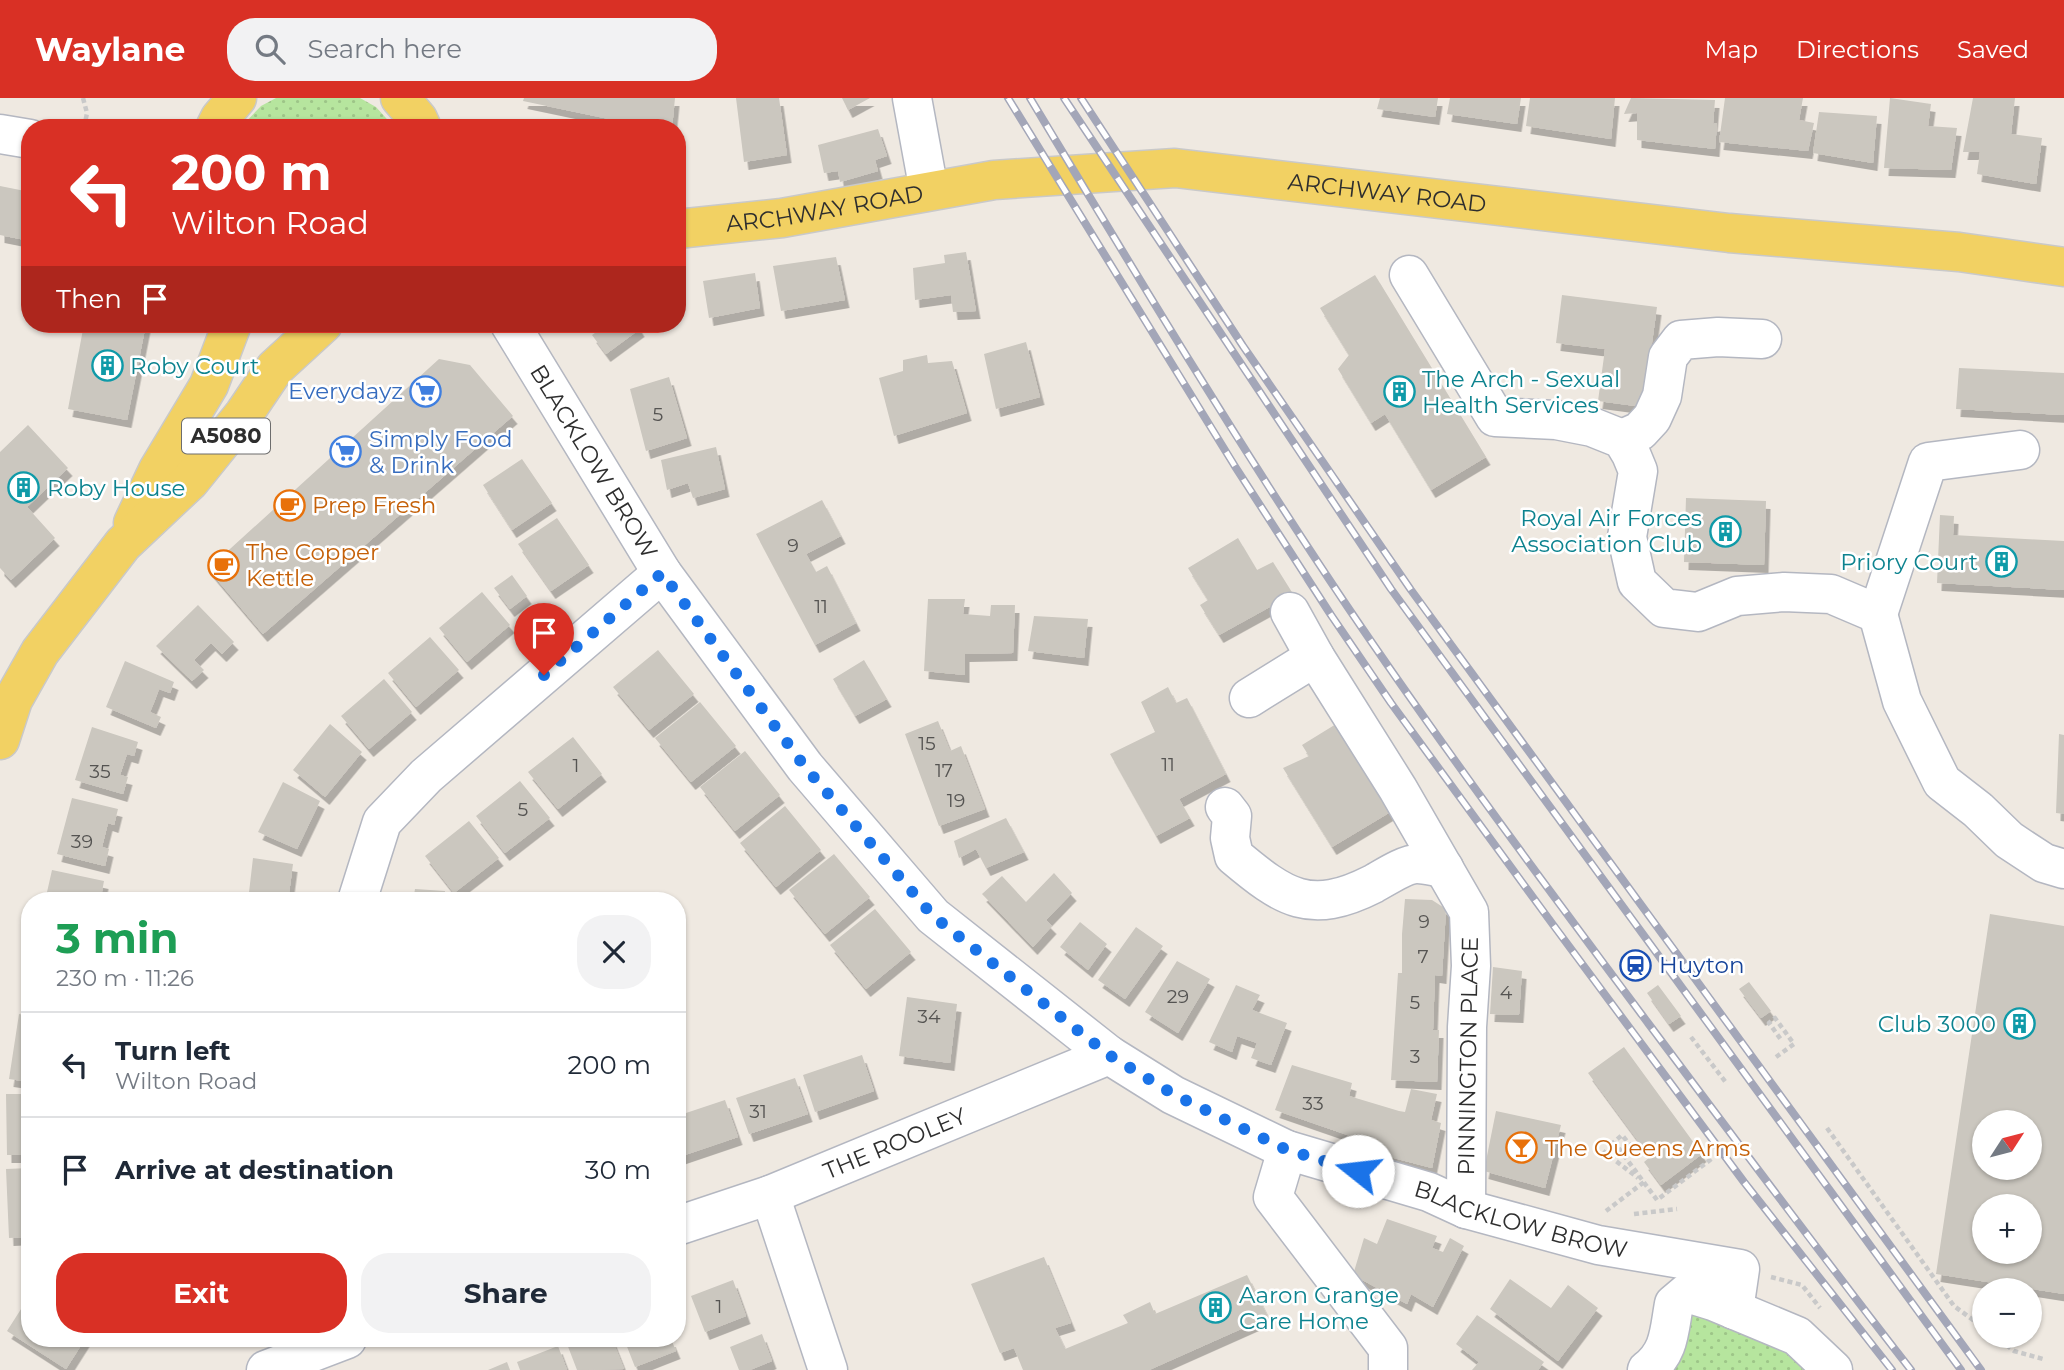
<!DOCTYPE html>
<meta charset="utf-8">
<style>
:root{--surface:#fff;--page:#f2f2f3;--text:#1f2937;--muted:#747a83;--line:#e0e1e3;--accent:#d93025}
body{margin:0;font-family:Montserrat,sans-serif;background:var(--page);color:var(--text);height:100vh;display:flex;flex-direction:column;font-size:26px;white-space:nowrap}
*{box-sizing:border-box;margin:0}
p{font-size:23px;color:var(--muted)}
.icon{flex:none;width:38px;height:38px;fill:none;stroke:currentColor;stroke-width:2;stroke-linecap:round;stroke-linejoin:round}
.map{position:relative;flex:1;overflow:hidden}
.drawer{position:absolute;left:21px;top:794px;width:665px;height:455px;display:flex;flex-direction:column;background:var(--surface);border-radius:28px;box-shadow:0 2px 5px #0004}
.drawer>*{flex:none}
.top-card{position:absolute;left:21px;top:21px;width:665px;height:214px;border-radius:28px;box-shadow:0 2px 5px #0004;background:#d93025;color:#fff;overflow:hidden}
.needle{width:46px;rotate:54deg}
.controls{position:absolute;left:1972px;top:1012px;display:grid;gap:14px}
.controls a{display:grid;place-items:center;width:70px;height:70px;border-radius:50%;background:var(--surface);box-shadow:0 2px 5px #0004;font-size:35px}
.pin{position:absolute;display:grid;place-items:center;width:60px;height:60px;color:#fff;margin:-72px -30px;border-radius:50% 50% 50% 0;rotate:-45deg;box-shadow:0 0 7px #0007}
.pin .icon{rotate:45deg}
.me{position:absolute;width:77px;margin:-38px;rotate:286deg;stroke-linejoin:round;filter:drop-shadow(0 0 5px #0008)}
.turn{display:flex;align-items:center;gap:24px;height:147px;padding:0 35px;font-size:32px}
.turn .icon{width:91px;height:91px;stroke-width:2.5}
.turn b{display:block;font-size:49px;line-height:60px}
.then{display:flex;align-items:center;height:66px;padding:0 35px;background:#0003;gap:14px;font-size:26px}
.round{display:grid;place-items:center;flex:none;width:74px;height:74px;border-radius:28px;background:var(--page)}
.overview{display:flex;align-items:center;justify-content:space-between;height:119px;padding:0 35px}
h1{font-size:42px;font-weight:700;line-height:52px;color:#1e9e55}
.cta{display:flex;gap:14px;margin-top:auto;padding:14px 35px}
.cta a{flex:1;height:80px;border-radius:28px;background:var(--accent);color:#fff;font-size:28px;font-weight:700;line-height:80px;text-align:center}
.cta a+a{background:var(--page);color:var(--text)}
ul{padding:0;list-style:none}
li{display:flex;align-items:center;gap:21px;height:105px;padding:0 35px;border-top:2px solid var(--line)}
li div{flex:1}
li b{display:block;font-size:26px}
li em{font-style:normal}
header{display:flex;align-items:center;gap:42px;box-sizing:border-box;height:98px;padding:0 35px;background:var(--accent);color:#fff}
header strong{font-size:33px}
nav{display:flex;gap:38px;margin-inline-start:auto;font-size:24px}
.search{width:490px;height:63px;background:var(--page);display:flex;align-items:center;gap:18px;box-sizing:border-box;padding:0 24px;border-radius:28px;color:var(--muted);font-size:26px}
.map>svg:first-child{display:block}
.grass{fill:url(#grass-dots)}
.building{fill:#cbc7bf;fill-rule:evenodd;filter:url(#shadow)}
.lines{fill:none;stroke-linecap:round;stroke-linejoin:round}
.minor-casing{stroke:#b4b7c1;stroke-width:41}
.major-casing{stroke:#c9c9c9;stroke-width:41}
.path{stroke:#c9c9c9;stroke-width:4.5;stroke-dasharray:5 3.5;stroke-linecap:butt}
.minor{stroke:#fff;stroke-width:38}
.major{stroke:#f2d163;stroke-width:38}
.rail-casing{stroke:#a3a6b8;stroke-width:8}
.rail{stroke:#fff;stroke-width:5;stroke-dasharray:16;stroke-linecap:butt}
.route{stroke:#1a73e8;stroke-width:12;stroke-dasharray:0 21.6}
.labels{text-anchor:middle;stroke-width:5;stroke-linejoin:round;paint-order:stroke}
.number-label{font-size:19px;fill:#555452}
.shield{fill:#fff;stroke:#6d6d6d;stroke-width:2}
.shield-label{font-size:21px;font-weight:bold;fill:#2e2e2e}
.street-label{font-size:23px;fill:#2e2e2e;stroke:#fff}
.culture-label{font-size:23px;fill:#0d838f;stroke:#fff;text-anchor:start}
.shop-label{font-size:23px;fill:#366cbe;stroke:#fff;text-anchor:end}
.food-label{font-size:23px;fill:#c56008;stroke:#fff;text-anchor:start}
.transit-label{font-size:23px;fill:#164399;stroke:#fff;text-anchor:start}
</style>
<header>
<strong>Waylane</strong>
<div class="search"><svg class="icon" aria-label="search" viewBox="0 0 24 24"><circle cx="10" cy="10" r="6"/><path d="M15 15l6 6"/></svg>Search here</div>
<nav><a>Map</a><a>Directions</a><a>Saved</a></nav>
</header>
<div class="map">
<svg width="2064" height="1272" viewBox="0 0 2064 1272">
<defs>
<pattern id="grass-dots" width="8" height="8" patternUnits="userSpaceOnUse" patternTransform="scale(1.75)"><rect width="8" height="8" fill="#b6e59e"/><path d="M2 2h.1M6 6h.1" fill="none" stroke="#9dc588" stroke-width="1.8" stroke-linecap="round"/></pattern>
<filter id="shadow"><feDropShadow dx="4.5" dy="8" stdDeviation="0" flood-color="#0004"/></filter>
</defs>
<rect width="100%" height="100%" fill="#efe9e1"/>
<!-- grass -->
<path class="grass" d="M276,0H360L376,9L395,30H240L261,8Z
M1690,1213L1766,1238L1797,1264L1803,1272H1672Z"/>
<!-- building -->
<path class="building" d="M524,0H675L672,30H652L523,3Z
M736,0H779L787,57L744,64Z
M842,0H870L848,12Z
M1380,0H1438L1435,19L1377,11Z
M1450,0H1521L1517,26L1447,16Z
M1530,0H1615L1611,41L1526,28Z
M1631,0L1715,2L1713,26L1717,25L1715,51L1637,42V15L1624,16Z
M1725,0H1803L1799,22L1814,25L1808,53L1719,44Z
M1890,0L1931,6L1928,28L1957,30L1951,72L1884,70Z
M1973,0H2015L2011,36L2042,40L2036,86L1977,76L1980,54H1963Z
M1819,14L1877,18L1873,65L1813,55Z
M878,31L887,58L875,62L878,73L840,84L838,73L824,75L818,47Z
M0,88L30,94V143L0,137Z
M966,154L976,213L953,214L951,197L915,202L913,170L945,165L944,157Z
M836,159L845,202L781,213L773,168Z
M755,175L760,210L709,220L703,183Z
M1375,177L1486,359L1431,392L1385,316L1371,325L1338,271L1349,257L1320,210Z
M1562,197L1657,209L1643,309L1598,303L1605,251L1556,245Z
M84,226H146L127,322L68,311Z
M608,226H637L640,231L606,256L592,237Z
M1026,244L1040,299L996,311L984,256Z
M927,257L928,265L952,263L967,315L894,338L879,280L903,273V262Z
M439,261L470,267L513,318L263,536L208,471Z
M1959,270L2064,275V317L1956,311Z
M669,279L687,340L646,353L630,291Z
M28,327L68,370L27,409L55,440L11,482L0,470V354Z
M716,349L725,391L693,400L688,385L667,392L661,362Z
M522,361L552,405L512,432L483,387Z
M1686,400L1766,403L1764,467L1684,464Z
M822,402L841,438L806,456L816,474L827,468L856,525L815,547L756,436Z
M1940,417L1954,418L1953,437L2064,443V492L1937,485Z
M557,420L589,467L551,493L518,446Z
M1238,440L1257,472L1273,464L1293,496L1219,537L1200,507L1208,502L1188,470Z
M512,477L527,498L510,511L494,490Z
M482,494L510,527L467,564L439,530Z
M928,501H965L963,516L990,518L991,507H1015L1013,555L965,556V577L924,573Z
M198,507L234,544L222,556L211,545L194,562L204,572L192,583L156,548Z
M1034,518L1088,521L1084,560L1028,553Z
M430,539L459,572L416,609L388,575Z
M658,552L694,596L649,632L613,589Z
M864,562L887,601L855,618L833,581Z
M125,563L174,584L170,595L159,591L155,602L150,614L161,619L156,630L106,609Z
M384,581L412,614L369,651L341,618Z
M1168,589L1176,605L1187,600L1226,676L1179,701L1190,720L1156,738L1110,656L1155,634L1141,604Z
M700,604L736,648L691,684L655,640Z
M938,623L950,653L961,648L985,711L939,728L905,636Z
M1341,623L1392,713L1332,749L1283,670L1309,658L1302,647Z
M330,626L362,654L325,699L293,672Z
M92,629L138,644L134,658L127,656L120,677L128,679L123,696L75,682Z
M2059,636L2064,637V716L2056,715Z
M573,639L602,676L558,711L528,674Z
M745,653L780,697L735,733L700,689Z
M520,683L550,720L505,755L476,718Z
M283,684L320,703L297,751L258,734Z
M72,700L118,711L114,727L108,725L102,749L109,751L105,768L57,756Z
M785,708L821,752L776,789L740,745Z
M1006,720L1024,754L986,770L976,751L959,760L954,743Z
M469,723L499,760L454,795L425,758Z
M834,756L870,799L825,836L789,792Z
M253,760L293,766L288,803H248Z
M52,772L104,783L101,799L91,797L90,803H45Z
M1054,775L1072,795L1046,822L1052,828L1033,849L982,796L1002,778L1026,804Z
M415,791L445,793L444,803H413Z
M1405,801L1432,802L1446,811L1442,878L1435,877L1433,932H1439L1437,984L1391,982L1398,875H1402V836Z
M875,811L911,854L866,891L830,847Z
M1990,816L2064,828V1196L1936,1176ZM1984,1024H2030V1069H1984ZM1984,1108H2030V1153H1984Z
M1080,824L1107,846L1088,872L1060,849Z
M1136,829L1163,848L1125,901L1098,882Z
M1177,863L1210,881L1178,935L1145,914Z
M1493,869L1522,873L1519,917L1490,916Z
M29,872H30V897L24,896Z
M1749,884L1771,913L1761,920L1739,891Z
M1236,887L1260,897L1252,912L1287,925L1271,967L1251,960L1257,945L1237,938L1232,954L1209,944Z
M1658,887L1681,918L1669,926L1647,895Z
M907,899L957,906L950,965L899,958Z
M19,916L30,918V984L9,981Z
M1624,949L1702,1056L1661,1087L1644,1064L1650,1059L1588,975Z
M862,957L874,993L815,1014L803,977Z
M1292,967L1352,985L1349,998L1399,1013L1405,1014L1411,991L1437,996L1431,1022L1441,1025L1432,1070L1386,1058L1388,1051L1275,1012Z
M795,980L808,1016L749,1036L736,1000Z
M6,996H30V1057H7Z
M725,1002L738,1039L679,1059L677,1054V1018Z
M1496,1013L1561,1027L1545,1090L1484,1073Z
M30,1070V1139L9,1140L6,1071Z
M1387,1121L1437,1138L1432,1150L1443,1154L1450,1140L1464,1148L1433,1209L1411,1196L1407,1206L1353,1177L1364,1140L1377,1146Z
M1044,1159L1071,1225L1055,1230L1065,1251L1128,1225L1123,1217L1150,1204L1155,1216L1247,1177L1268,1219L1149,1272H1023L1014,1250L1000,1255L971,1186Z
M1510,1181L1551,1210L1568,1187L1598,1210L1558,1263L1490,1211Z
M733,1182L746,1218L705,1234L691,1198Z
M30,1197V1241H85L66,1271L7,1233Z
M1477,1217L1544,1264L1538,1272H1472L1479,1264L1456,1246Z
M762,1236L772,1263L750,1272H739L730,1249Z
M580,1241H612L624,1271L577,1272L567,1246Z
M624,1241H671L676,1253L635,1269Z
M558,1248L567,1272H520L517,1264Z
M507,1264L510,1272H488Z"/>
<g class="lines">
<defs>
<g id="minor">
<path d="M912,0L929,93"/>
<path d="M0,36L30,41"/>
<path d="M1409,177L1495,319L1556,322L1592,329L1622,341L1631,356L1638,373L1627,439L1637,484L1664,510L1698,514L1737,498L1784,494L1831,496L1878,516L1902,603L1942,684L1978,712L2009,742L2044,765L2064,771"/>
<path id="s1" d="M510,226L662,475L805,669L933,818L1109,957L1173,997L1287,1052L1429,1094L1466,1111L1598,1147L1740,1171L1734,1212"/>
<path d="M1622,341L1640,333L1652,320L1662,298L1668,259L1681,242L1718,239L1762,241"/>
<path d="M1290,514L1315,559L1398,691L1469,814L1471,868L1467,929L1466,1111"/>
<path d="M1878,516L1928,364L2020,352"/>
<path d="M1249,600L1315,559"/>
<path d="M1225,709L1232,718L1230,740L1234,758C1284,800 1310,818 1373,786C1384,780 1405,766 1417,766C1426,766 1435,769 1444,770"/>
<path d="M357,803L382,724L426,678L662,475"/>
<path d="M1287,1052L1273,1099L1388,1250V1272"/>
<path d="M770,1097L828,1272"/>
<path id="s2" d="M677,1128L770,1097L1109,957"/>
<path d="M266,1272L347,1241"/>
<path d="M1647,1272C1670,1254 1669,1233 1674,1206L1687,1195L1713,1203L1797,1238L1833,1272"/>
</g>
<g id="major">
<path d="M400,0L418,21L422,30"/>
<path d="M215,30L220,20L237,0"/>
<path id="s3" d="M677,131L782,120L994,82L1175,70L1729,135L1959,154L2064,169"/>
<path d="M133,425L158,372L209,287L232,226"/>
<path d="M0,642L13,602L40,554L123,446L190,383L244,316L275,270L323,226"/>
</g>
</defs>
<!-- minor casing -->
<use href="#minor" class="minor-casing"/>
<!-- major casing -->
<use href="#major" class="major-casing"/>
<!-- path -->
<path class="path" d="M83,0L87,15L84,30
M1691,939L1727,986
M1776,959L1794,946L1775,920L1769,925L1782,943
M1827,1030L1954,1208L1984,1230
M1603,1053L1638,1080
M1637,1056L1622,1037L1614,1044L1657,1102L1714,1059
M1606,1113L1644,1084
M1634,1116L1677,1111
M1771,1179L1802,1187L1820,1210
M1993,1237L2014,1253L2043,1261"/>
<!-- minor -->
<use href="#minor" class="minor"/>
<!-- major -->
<use href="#major" class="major"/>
<defs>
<path id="rail" d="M1008,0L1236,370L1331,517L1391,605L1554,828L1744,1084L1892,1272
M1030,0C1133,171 1236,343 1347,508C1443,650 1546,788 1648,925C1735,1041 1822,1158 1911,1272
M1064,0L1391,491L1961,1272
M1081,0L1243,248L1411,492L1981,1272"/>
</defs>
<!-- rail casing -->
<use href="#rail" class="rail-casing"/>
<!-- rail -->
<use href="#rail" class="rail"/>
</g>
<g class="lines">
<!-- route -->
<path class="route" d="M544,577L662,475L805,669L933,818L1109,957L1173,996L1287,1052L1358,1073"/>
</g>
<!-- icons -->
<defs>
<symbol id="building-ring" viewBox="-11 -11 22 22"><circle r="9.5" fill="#fff" stroke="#0f9aa8" stroke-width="1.5"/><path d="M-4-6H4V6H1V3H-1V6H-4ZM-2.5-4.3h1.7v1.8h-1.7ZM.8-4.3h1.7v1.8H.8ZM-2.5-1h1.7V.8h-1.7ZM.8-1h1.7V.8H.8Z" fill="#0f9aa8"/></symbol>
<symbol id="supermarket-ring" viewBox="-11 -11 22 22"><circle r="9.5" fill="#fff" stroke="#3f7fe0" stroke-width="1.5"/><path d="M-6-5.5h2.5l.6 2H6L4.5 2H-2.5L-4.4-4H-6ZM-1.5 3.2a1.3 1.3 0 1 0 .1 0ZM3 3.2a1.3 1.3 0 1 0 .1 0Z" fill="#3f7fe0"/></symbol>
<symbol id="cafe-ring" viewBox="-11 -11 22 22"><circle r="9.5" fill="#fff" stroke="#e8710a" stroke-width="1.5"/><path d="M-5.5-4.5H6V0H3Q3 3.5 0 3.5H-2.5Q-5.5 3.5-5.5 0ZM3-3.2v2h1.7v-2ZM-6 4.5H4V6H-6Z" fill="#e8710a"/></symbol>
<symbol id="station-ring" viewBox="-11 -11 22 22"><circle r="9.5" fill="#fff" stroke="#1a4fb4" stroke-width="1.5"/><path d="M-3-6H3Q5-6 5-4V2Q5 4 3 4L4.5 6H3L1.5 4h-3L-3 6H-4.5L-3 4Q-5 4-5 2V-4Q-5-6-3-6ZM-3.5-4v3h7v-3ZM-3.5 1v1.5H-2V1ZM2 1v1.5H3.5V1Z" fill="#1a4fb4"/></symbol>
<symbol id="bar-ring" viewBox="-11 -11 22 22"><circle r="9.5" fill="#fff" stroke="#e8710a" stroke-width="1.5"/><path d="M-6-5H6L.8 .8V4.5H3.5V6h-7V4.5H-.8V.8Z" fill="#e8710a"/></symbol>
</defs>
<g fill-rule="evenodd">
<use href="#building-ring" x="90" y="250" width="35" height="35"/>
<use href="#supermarket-ring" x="408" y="276" width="35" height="35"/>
<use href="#building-ring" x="1382" y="276" width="35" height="35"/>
<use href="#supermarket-ring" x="328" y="336" width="35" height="35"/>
<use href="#building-ring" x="6" y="372" width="35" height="35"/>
<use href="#cafe-ring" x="272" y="390" width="35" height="35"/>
<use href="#building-ring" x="1708" y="416" width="35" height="35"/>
<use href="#building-ring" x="1984" y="446" width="35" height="35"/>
<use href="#cafe-ring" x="206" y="450" width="35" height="35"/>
<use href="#station-ring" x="1618" y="850" width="35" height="35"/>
<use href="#building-ring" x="2002" y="908" width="35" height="35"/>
<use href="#bar-ring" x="1504" y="1032" width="35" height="35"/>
<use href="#building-ring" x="1198" y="1192" width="35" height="35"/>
</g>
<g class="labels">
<!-- number labels -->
<g class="number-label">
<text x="658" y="323">5</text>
<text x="793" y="454">9</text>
<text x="821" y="515">11</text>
<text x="927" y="652">15</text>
<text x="1168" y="673">11</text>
<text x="576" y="674">1</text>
<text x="944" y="679">17</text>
<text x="100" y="680">35</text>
<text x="956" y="709">19</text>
<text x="523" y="718">5</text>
<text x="82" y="750">39</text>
<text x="1424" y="830">9</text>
<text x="1423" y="865">7</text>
<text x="1506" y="901">4</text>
<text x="1178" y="905">29</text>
<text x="1415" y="911">5</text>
<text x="929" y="925">34</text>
<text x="1415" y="965">3</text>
<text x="1313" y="1012">33</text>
<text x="758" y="1020">31</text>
<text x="719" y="1215">1</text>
</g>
<!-- shield labels -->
<rect class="shield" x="182" y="320.5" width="88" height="35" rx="5"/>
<g class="shield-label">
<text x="226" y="345">A5080</text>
</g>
<!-- street labels -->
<g class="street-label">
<text dy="8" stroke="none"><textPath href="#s3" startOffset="716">ARCHWAY ROAD</textPath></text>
<text dy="8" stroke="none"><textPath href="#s3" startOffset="149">ARCHWAY ROAD</textPath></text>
<text dy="8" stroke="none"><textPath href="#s1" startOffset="161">BLACKLOW BROW</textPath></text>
<text transform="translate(1468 958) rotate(-89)" y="8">PINNINGTON PLACE</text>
<text dy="8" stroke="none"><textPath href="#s2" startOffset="233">THE ROOLEY</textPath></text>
<text dy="8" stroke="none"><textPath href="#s1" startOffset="1400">BLACKLOW BROW</textPath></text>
</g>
<!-- culture labels -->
<g class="culture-label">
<text x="130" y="276">Roby Court</text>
<text x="1422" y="289">The Arch - Sexual<tspan x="1422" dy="26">Health Services</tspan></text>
<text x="47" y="398">Roby House</text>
<text x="1702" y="428" text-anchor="end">Royal Air Forces<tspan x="1702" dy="26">Association Club</tspan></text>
<text x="1978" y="472" text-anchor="end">Priory Court</text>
<text x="1996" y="934" text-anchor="end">Club 3000</text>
<text x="1239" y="1205">Aaron Grange<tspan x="1239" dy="26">Care Home</tspan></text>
</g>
<!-- shop labels -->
<g class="shop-label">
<text x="403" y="301">Everydayz</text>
<text x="369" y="349" text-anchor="start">Simply Food<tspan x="369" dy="26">&amp; Drink</tspan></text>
</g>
<!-- food labels -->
<g class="food-label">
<text x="312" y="415">Prep Fresh</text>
<text x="246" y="462">The Copper<tspan x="246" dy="26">Kettle</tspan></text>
<text x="1545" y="1058">The Queens Arms</text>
</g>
<!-- transit labels -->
<g class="transit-label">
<text x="1659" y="875">Huyton</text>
</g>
</g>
</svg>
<div class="controls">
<a><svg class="needle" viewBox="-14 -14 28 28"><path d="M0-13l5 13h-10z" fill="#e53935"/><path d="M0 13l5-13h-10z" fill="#747a83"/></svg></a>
<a>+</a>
<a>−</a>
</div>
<div class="pin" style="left:544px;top:577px;background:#d93025"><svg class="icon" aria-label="arrive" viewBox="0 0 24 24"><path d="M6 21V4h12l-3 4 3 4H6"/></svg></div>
<svg class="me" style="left:1358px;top:1073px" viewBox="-20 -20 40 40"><circle r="19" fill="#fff"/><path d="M0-13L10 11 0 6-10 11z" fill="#1a73e8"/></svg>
<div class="top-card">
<div class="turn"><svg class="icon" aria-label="left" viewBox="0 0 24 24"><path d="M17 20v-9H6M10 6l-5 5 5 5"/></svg><div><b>200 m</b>Wilton Road</div></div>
<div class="then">Then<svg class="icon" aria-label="arrive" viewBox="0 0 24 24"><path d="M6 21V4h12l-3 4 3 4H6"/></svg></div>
</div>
<section class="drawer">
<div class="overview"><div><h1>3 min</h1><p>230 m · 11:26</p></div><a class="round"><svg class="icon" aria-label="close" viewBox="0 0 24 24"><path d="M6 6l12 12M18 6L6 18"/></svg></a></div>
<ul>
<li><svg class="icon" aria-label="left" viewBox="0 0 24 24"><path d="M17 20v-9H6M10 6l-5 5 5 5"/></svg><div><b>Turn left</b><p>Wilton Road</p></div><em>200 m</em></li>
<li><svg class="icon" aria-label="arrive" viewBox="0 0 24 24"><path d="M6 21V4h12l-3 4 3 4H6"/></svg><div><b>Arrive at destination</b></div><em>30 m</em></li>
</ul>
<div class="cta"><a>Exit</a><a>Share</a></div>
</section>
</div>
